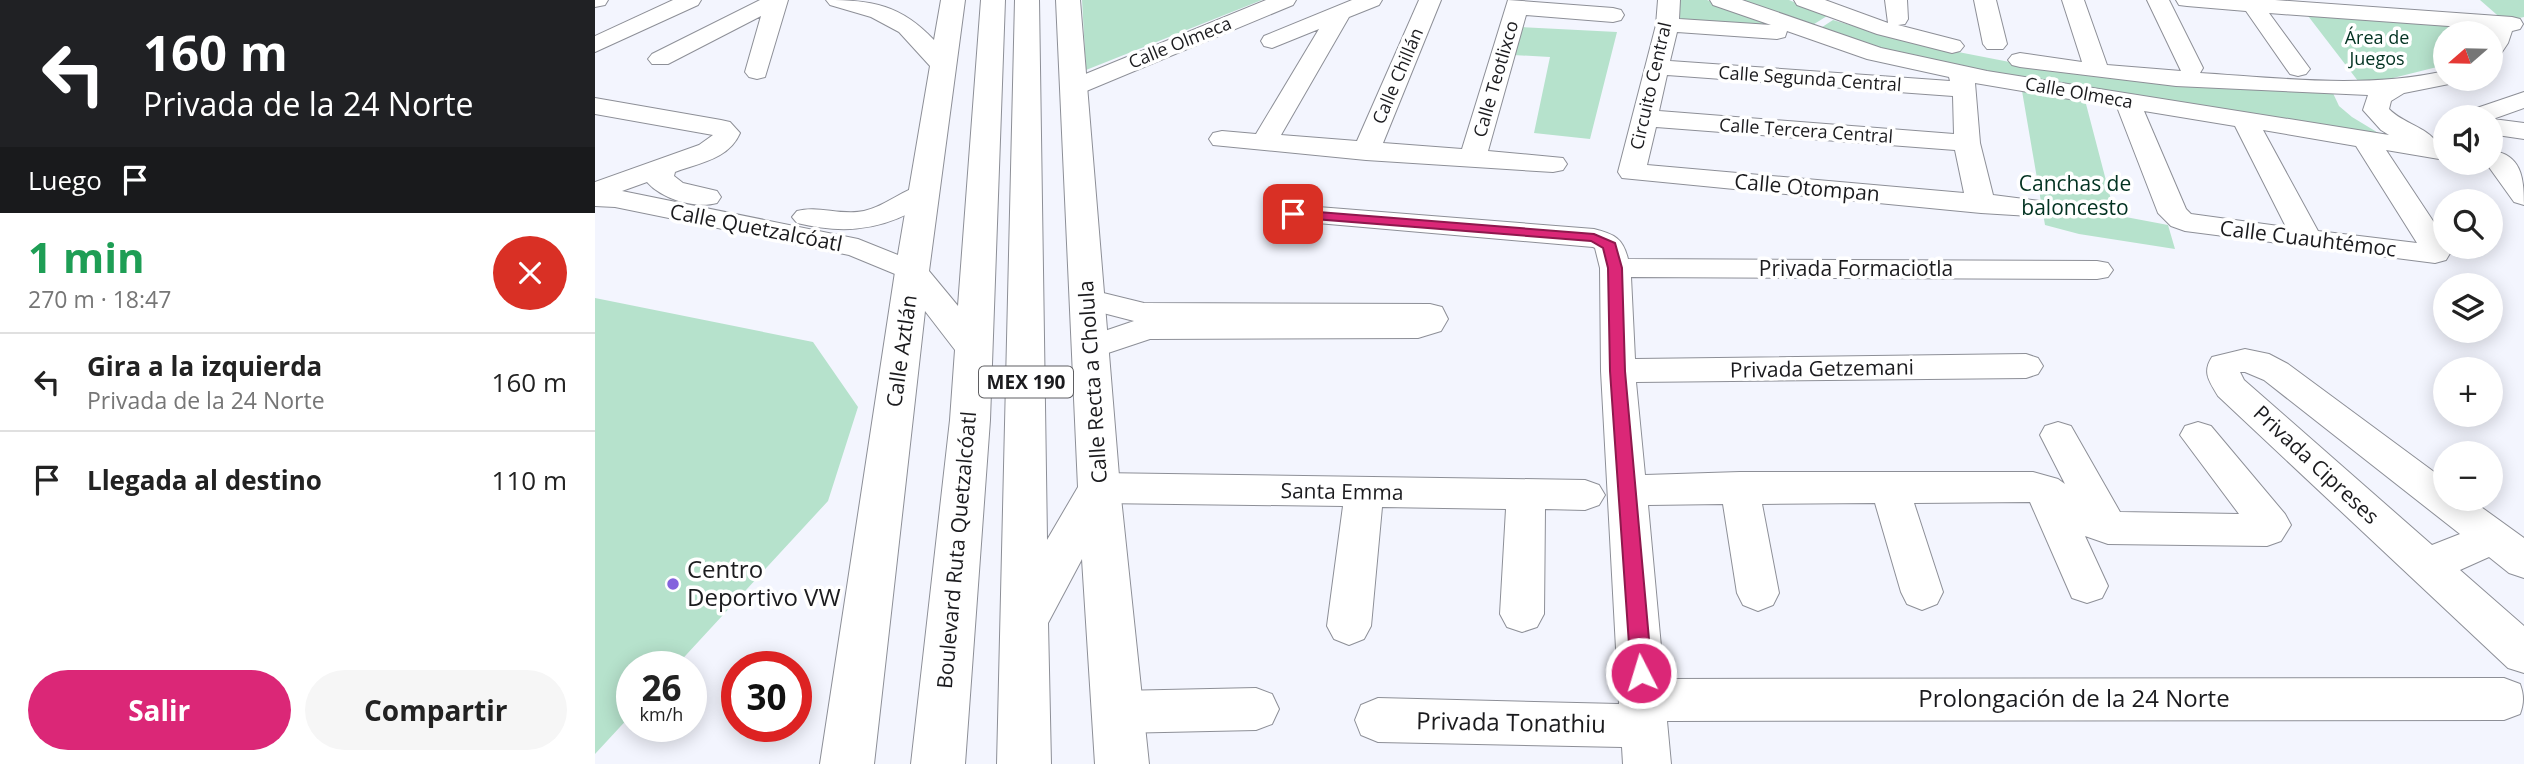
<!DOCTYPE html>
<html lang="es">
<meta charset="utf-8">
<style>
:root{--surface:#fff;--page:#f6f6f6;--text:#222;--muted:#767676;--line:#e0e0e0;--accent:#db2777}
body{margin:0;font-family:"Open Sans",sans-serif;background:var(--page);color:var(--text);height:100vh;display:flex;flex-direction:column;font-size:26px;white-space:nowrap}
*{box-sizing:border-box;margin:0}
p{font-size:23px;color:var(--muted)}
.icon{flex:none;width:38px;height:38px;fill:none;stroke:currentColor;stroke-width:2;stroke-linecap:round;stroke-linejoin:round}
.map{position:relative;flex:1;overflow:hidden}
.details{display:flex;flex-direction:column;background:var(--surface);width:595px}
.details>*{flex:none}
.guide{background:#202124;color:#fff;overflow:hidden}
.needle{width:46px;rotate:250deg}
.buttons{position:absolute;left:1838px;top:21px;display:grid;gap:14px}
.buttons a{display:grid;place-items:center;width:70px;height:70px;border-radius:50%;background:var(--surface);box-shadow:0 4px 18px #0003;font-size:35px}
.speed{position:absolute;left:21px;top:651px;display:flex;gap:14px;font-size:35px;font-weight:700;text-align:center}
.speed>*{display:grid;place-content:center;width:91px;height:91px;border-radius:50%;background:var(--surface);box-shadow:0 4px 18px #0003;line-height:1}
.speed small{font-size:18px;font-weight:400}
.speed .limit{border:10px solid #d22;background:#fff;color:#111}
.pin{position:absolute;display:grid;place-items:center;width:60px;height:60px;color:#fff;margin:-30px;border-radius:14px;box-shadow:0 4px 10px #0006}
.me{position:absolute;width:77px;margin:-38px;rotate:355deg;stroke-linejoin:round;filter:drop-shadow(0 0 5px #0008)}
.turn{display:flex;align-items:center;gap:24px;height:147px;padding:0 28px;font-size:32px}
.turn .icon{width:91px;height:91px;stroke-width:2.5}
.turn b{display:block;font-size:49px;line-height:60px}
.then{display:flex;align-items:center;height:66px;padding:0 28px;background:#0003;gap:14px;font-size:26px}
.round{display:grid;place-items:center;flex:none;width:74px;height:74px;border-radius:37px;background:var(--page)}
.head{display:flex;align-items:center;justify-content:space-between;height:119px;padding:0 28px}
h1{font-size:42px;font-weight:700;line-height:52px;color:#1e9e55}
.cta{display:flex;gap:14px;margin-top:auto;padding:14px 28px}
.cta a{flex:1;height:80px;border-radius:42px;background:var(--accent);color:#fff;font-size:28px;font-weight:700;line-height:80px;text-align:center}
.cta a+a{background:var(--page);color:var(--text)}
ul{padding:0;list-style:none}
li{display:flex;align-items:center;gap:21px;height:98px;padding:0 28px;border-top:2px solid var(--line)}
li div{flex:1}
li b{display:block;font-size:26px}
li em{font-style:normal}
main{display:flex;flex:1;min-height:0}
.map>svg:first-child{display:block}
.green{fill:#b6e2cc}
.lines{fill:none;stroke-linecap:round;stroke-linejoin:round}
.minor-casing{stroke:#8d8f97;stroke-width:2}
.major-casing{stroke:#8d8f97;stroke-width:2}
.minor{fill:#fff;fill-rule:evenodd}
.major{fill:#fff;fill-rule:evenodd}
.route{fill:#db2777;stroke:#8e194d;stroke-width:2}
.poi-dot{fill:#8462dd;stroke:#fff;stroke-width:2.5}
.labels{text-anchor:middle;stroke-width:7;stroke-linejoin:round;paint-order:stroke}
.far-park-label{font-size:18px;fill:#023221;stroke:#fff}
.far-street-label{font-size:18px;fill:#1b1b1e;stroke:#fff}
.shield{fill:#fff;stroke:#5f5f62;stroke-width:2}
.shield-label{font-size:19px;font-weight:bold;fill:#1b1b1e}
.park-label{font-size:21px;fill:#023221;stroke:#fff}
.street-label{font-size:21px;fill:#1b1b1e;stroke:#fff}
.near-poi-label{font-size:24px;fill:#1b1b1e;stroke:#fff;text-anchor:start}
.near-street-label{font-size:24px;fill:#1b1b1e;stroke:#fff}
</style>
<main>
<section class="details">
<div class="guide">
<div class="turn"><svg class="icon" aria-label="left" viewBox="0 0 24 24"><path d="M17 20v-9H6M10 6l-5 5 5 5"/></svg><div><b>160 m</b>Privada de la 24 Norte</div></div>
<div class="then">Luego<svg class="icon" aria-label="arrive" viewBox="0 0 24 24"><path d="M6 21V4h12l-3 4 3 4H6"/></svg></div>
</div>
<div class="head"><div><h1>1 min</h1><p>270 m · 18:47</p></div><a class="round" style="background:#d93025;color:#fff"><svg class="icon" aria-label="close" viewBox="0 0 24 24"><path d="M6 6l12 12M18 6L6 18"/></svg></a></div>
<ul>
<li><svg class="icon" aria-label="left" viewBox="0 0 24 24"><path d="M17 20v-9H6M10 6l-5 5 5 5"/></svg><div><b>Gira a la izquierda</b><p>Privada de la 24 Norte</p></div><em>160 m</em></li>
<li><svg class="icon" aria-label="arrive" viewBox="0 0 24 24"><path d="M6 21V4h12l-3 4 3 4H6"/></svg><div><b>Llegada al destino</b></div><em>110 m</em></li>
</ul>
<div class="cta"><a>Salir</a><a>Compartir</a></div>
</section>
<div class="map">
<svg width="1929" height="764" viewBox="0 0 1929 764">
<rect width="100%" height="100%" fill="#f3f5fe"/>
<!-- green -->
<path class="green" d="M487,0H667L491,70Z
M1082,0H1112L1186,26L1079,20Z
M1134,0H1194L1232,16L1216,26Z
M1885,0H1929V17L1909,21Z
M1710,12L1880,24L1881,33H1850V65L1790,80L1763,81Z
M1238,20L1317,43L1446,68L1737,91L1744,106L1757,117L1790,137L1384,74L1221,31Z
M924,27L1022,32L995,139L939,133L955,57L918,55Z
M1427,91L1487,100L1491,104L1520,215L1573,225L1580,249L1484,234L1450,225Z
M0,298L218,342L263,407L233,501L80,667H37V714L0,754Z"/>
<g class="lines">
<defs>
<path id="minor" d="M0,0H13L10,5L0,7Z
M78,0H106L103,5L0,52V36Z
M165,0H193L170,77L162,79L154,77L150,72L166,16L73,64H57L53,59L57,54Z
M671,0H701L698,5L489,92L480,94L471,92L468,87L471,82Z
M757,0H787L784,5L754,17L686,135L762,141L824,0H846L788,143L867,149L913,0L1018,8L1026,10L1029,15L1026,20L1018,22L931,15L893,151L968,158L972,164L968,170L958,172L771,160L618,145L614,139L618,133L627,131L661,134L724,29L677,48L669,46L666,41L669,36Z
M1063,0H1085L1084,19L1176,25L1118,5L1115,0H1147L1286,48L1392,71L1794,135L1786,130L1768,110L1773,95L1581,86L1425,67L1417,65L1413,60L1417,55L1425,53L1487,62L1467,0H1489L1512,65L1586,71L1552,0H1574L1608,68L1605,73C1685,78 1770,89 1850,71V79H1862L1859,83L1809,93L1796,101L1794,109C1807,123 1832,127 1842,143L1850,144V160L1791,150L1850,239V247H1855L1857,250L1851,260L1840,263L1590,231L1576,226L1563,213L1522,107L1380,83L1385,143L1398,195L1445,201L1449,207L1445,213L1435,216L1386,213L1027,178L1023,172L1061,25ZM1192,31L1272,59L1354,77L1355,81L1075,61L1082,32L1182,39L1190,37ZM1072,75L1358,96L1359,134L1064,111ZM1549,111L1640,126L1691,227L1596,214L1591,209ZM1061,127L1360,150L1369,193L1052,165ZM1668,130L1761,146L1822,243L1723,231Z
M1199,0H1230L1293,23L1290,0H1312L1313,19L1310,24L1303,25L1365,41L1369,46L1365,51L1357,53L1282,34L1202,5Z
M1379,0H1401L1412,44L1408,49H1392L1388,44Z
M1581,0H1680L1917,17L1925,19L1928,24L1925,29L1917,31L1913,43L1903,58L1895,60V29L1674,13L1715,69L1711,74L1703,76L1695,74L1651,11L1592,6L1584,5Z
M1929,92V108L1898,119L1929,123V139L1895,134V117H1866L1870,112Z
M0,98L126,120L135,122L145,133C134,159 104,163 80,172L79,176L88,183L122,191L126,197L122,203C100,209 67,199 52,182L27,191L263,239L328,265L333,272L328,279L317,281L254,255L20,207L0,206V182L104,145L118,135L0,114Z
M1903,152C1928,158 1929,183 1929,205L1919,202L1891,163H1895V154Z
M330,184L340,186L344,192C338,201 327,206 318,211C280,232 243,233 202,223L197,217L202,211C223,205 246,216 269,211C291,206 308,189 330,184Z
M698,205L999,229C1019,234 1028,238 1033,259L1502,261L1513,263L1518,270L1513,277L1502,279L1036,277L1040,359L1431,354L1443,358L1448,366L1443,374L1431,378L1041,382L1050,475L1145,472H1438L1463,479L1470,484L1445,435L1450,426L1463,422L1476,426L1525,512L1644,514L1585,435L1590,426L1603,422L1616,426L1690,514L1696,525L1686,541L1672,546L1513,544L1490,536L1513,586L1507,598L1492,603L1477,598L1435,502L1319,503L1348,592L1342,604L1327,610L1312,604L1306,592L1280,503L1167,504L1184,593L1178,605L1163,611L1148,605L1142,593L1128,504L1053,505L1069,679L1909,678L1925,684C1929,695 1929,703 1925,714L1909,720L1072,721L1076,764H1028L1027,747L783,742L766,735L760,720L766,705L783,698L1024,704L1006,371L1005,268L1000,248L998,247L688,220L683,214L688,208Z
M492,289L549,303L835,304L847,307L853,319L846,331L823,338L555,339L495,359L483,356L478,348L483,340L539,321L481,306L476,299L481,292Z
M1650,349L1674,354L1693,364L1850,480V499H1875L1929,538V578L1914,573L1894,557L1865,570L1929,626V673L1913,668L1623,396C1614,381 1607,372 1617,357ZM1650,372L1669,380L1865,534L1837,545L1649,380L1645,372Z
M504,473L990,480L1004,485L1010,495L1004,505L990,510L950,509L949,614L942,627L927,632L912,627L905,614L911,509L787,507L776,626L769,639L754,645L739,639L732,626L748,506L504,503L490,498L485,488L490,478Z
M661,688L677,694L684,709L677,724L661,730L523,733L506,727L500,712L506,697L523,691Z"/>
<path id="major" d="M231,0C278,0 306,5 339,40L346,0H370L334,271L363,306L386,0H410L395,420L370,764H316L355,420L360,350L330,311L279,764H225L300,272L335,66L304,32L276,17L235,5Z
M420,0H444L452,540L483,487L461,0H485L525,488L554,764H500L487,559L453,623L456,764H402Z"/>
</defs>
<!-- minor casing -->
<use href="#minor" class="minor-casing"/>
<!-- major casing -->
<use href="#major" class="major-casing"/>
<!-- minor -->
<use href="#minor" class="minor"/>
<!-- major -->
<use href="#major" class="major"/>
</g>
<!-- route -->
<path class="route" d="M698,210L999,234L1020,243L1027,268L1030,371L1057,673L1054,680L1046,682L1039,680L1036,673L1015,371L1013,268L1008,248L996,241L694,217V211Z"/>
<!-- markers -->
<circle class="poi-dot" cx="78" cy="584" r="7"/>
<g class="labels">
<!-- far-park labels -->
<g class="far-park-label">
<text x="1782" y="44">Área de<tspan x="1782" dy="21">Juegos</tspan></text>
</g>
<!-- far-street labels -->
<g class="far-street-label">
<text transform="translate(585 43) rotate(-22)" y="6">Calle Olmeca</text>
<text transform="translate(803 76) rotate(-67)" y="6">Calle Chillán</text>
<text transform="translate(901 79) rotate(-74)" y="6">Calle Teotlixco</text>
<text transform="translate(1215 79) rotate(4)" y="6">Calle Segunda Central</text>
<text transform="translate(1056 86) rotate(-77)" y="6">Circuito Central</text>
<text transform="translate(1484 93) rotate(10)" y="6">Calle Olmeca</text>
<text transform="translate(1211 131) rotate(4)" y="6">Calle Tercera Central</text>
</g>
<!-- shield labels -->
<rect class="shield" x="384" y="366.5" width="94" height="31" rx="5"/>
<g class="shield-label">
<text x="431" y="389">MEX 190</text>
</g>
<!-- park labels -->
<g class="park-label">
<text x="1480" y="191">Canchas de<tspan x="1480" dy="24">baloncesto</tspan></text>
</g>
<!-- street labels -->
<g class="street-label">
<text transform="translate(1212 188) rotate(5)" y="7">Calle Otompan</text>
<text transform="translate(161 228) rotate(11)" y="7">Calle Quetzalcóatl</text>
<text transform="translate(1713 239) rotate(7)" y="7">Calle Cuauhtémoc</text>
<text x="1261" y="276">Privada Formaciotla</text>
<text transform="translate(307 351) rotate(-82)" y="7">Calle Aztlán</text>
<text transform="translate(1227 369) rotate(-1)" y="7">Privada Getzemani</text>
<text transform="translate(498 382) rotate(-94)" y="7">Calle Recta a Cholula</text>
<text transform="translate(1721 465) rotate(43)" y="7">Privada Cipreses</text>
<text transform="translate(747 492) rotate(1)" y="7">Santa Emma</text>
<text transform="translate(362 550) rotate(-85)" y="7">Boulevard Ruta Quetzalcóatl</text>
</g>
<!-- near-poi labels -->
<g class="near-poi-label">
<text x="92" y="578">Centro<tspan x="92" dy="28">Deportivo VW</tspan></text>
</g>
<!-- near-street labels -->
<g class="near-street-label">
<text x="1479" y="707">Prolongación de la 24 Norte</text>
<text transform="translate(916 723) rotate(1)" y="8">Privada Tonathiu</text>
</g>
</g>
</svg>
<div class="buttons">
<a><svg class="needle" viewBox="-14 -14 28 28"><path d="M0-13l5 13h-10z" fill="#e53935"/><path d="M0 13l5-13h-10z" fill="#767676"/></svg></a>
<a><svg class="icon" aria-label="sound" viewBox="0 0 24 24"><path d="M4 9h4l5-4v14l-5-4H4zM17 9q2 3 0 6"/></svg></a>
<a><svg class="icon" aria-label="search" viewBox="0 0 24 24"><circle cx="10" cy="10" r="6"/><path d="M15 15l6 6"/></svg></a>
<a><svg class="icon" aria-label="layers" viewBox="0 0 24 24"><path d="M12 4l9 5-9 5-9-5zM3 14l9 5 9-5"/></svg></a>
<a>+</a>
<a>−</a>
</div>
<div class="speed"><div>26<small>km/h</small></div><div class="limit">30</div></div>
<div class="pin" style="left:698px;top:214px;background:#d93025"><svg class="icon" aria-label="arrive" viewBox="0 0 24 24"><path d="M6 21V4h12l-3 4 3 4H6"/></svg></div>
<svg class="me" style="left:1046px;top:673px" viewBox="-20 -20 40 40"><circle r="17" fill="#db2777" stroke="#fff" stroke-width="3"/><path d="M0-11L8 9 0 5-8 9z" fill="#fff"/></svg>
</div>
</main>
